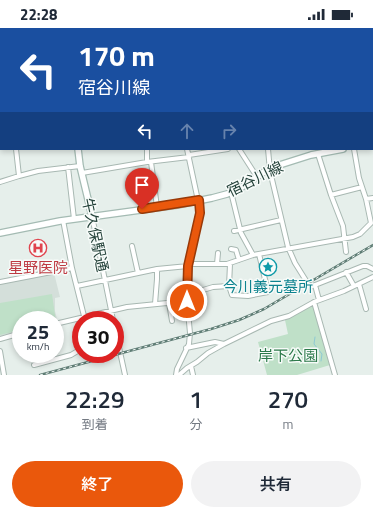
<!DOCTYPE html>
<html lang="ja">
<meta charset="utf-8">
<style>
:root{--surface:#fff;--page:#f2f2f3;--text:#1f2937;--muted:#747a83;--accent:#ea580c}
body{margin:0;font-family:"Titillium Web","Noto Sans JP",sans-serif;background:var(--page);color:var(--text);height:100vh;display:flex;flex-direction:column;font-size:15px;white-space:nowrap}
*{box-sizing:border-box;margin:0}
p{font-size:13px;color:var(--muted)}
.icon{flex:none;width:22px;height:22px;fill:none;stroke:currentColor;stroke-width:2;stroke-linecap:round;stroke-linejoin:round}
.map{position:relative;height:347px;overflow:hidden}
.drawer{display:flex;flex-direction:column;background:var(--surface);flex:1}
.drawer>*{flex:none}
.hud{position:absolute;left:0px;top:0px;width:373px;height:122px;box-shadow:0 2px 6px #0003;background:#1a4fa0;color:#fff;overflow:hidden}
.speed{position:absolute;left:12px;top:283px;display:flex;gap:8px;font-size:20px;font-weight:700;text-align:center}
.speed>*{display:grid;place-content:center;width:52px;height:52px;border-radius:50%;background:var(--surface);box-shadow:0 2px 6px #0003;line-height:1}
.speed small{font-size:10px;font-weight:400}
.speed .limit{border:6px solid #d22;background:#fff;color:#111}
.pin{position:absolute;display:grid;place-items:center;width:34px;height:34px;color:#fff;margin:-41px -17px;border-radius:50% 50% 50% 0;rotate:-45deg;box-shadow:0 0 4px #0007}
.pin .icon{rotate:45deg}
.me{position:absolute;width:44px;margin:-22px;rotate:0deg;stroke-linejoin:round;filter:drop-shadow(0 0 3px #0008)}
.turn{display:flex;align-items:center;gap:14px;height:84px;padding:0 12px;font-size:18px}
.turn .icon{width:52px;height:52px;stroke-width:2.5}
.turn b{display:block;font-size:28px;line-height:34px}
.lanes{display:flex;align-items:center;height:38px;padding:0 12px;background:#0003;justify-content:center;gap:20px;direction:ltr}
.lanes .off{opacity:.35}
.eta{display:flex;justify-content:space-evenly;align-items:center;height:68px;text-align:center}
.eta b{font-size:24px;font-weight:600;line-height:28px}
.cta{display:flex;gap:8px;margin-top:auto;padding:8px 12px}
.cta a{flex:1;height:46px;border-radius:24px;background:var(--accent);color:#fff;font-size:16px;font-weight:600;line-height:46px;text-align:center}
.cta a+a{background:var(--page);color:var(--text)}
.status{display:flex;justify-content:space-between;align-items:center;height:28px;padding:0 20px;background:var(--surface);direction:ltr}
.status svg{height:11px;fill:currentColor}
.map>svg:first-child{display:block}
.built{fill:#d4dfda}
.green{fill:#bfe0c8}
.lines{fill:none;stroke-linecap:round;stroke-linejoin:round}
.stream{stroke:#8ec9d4;stroke-width:1}
.street-casing{stroke:#a8b8b2;stroke-width:6}
.secondary-casing{stroke:#a4bbb3;stroke-width:8}
.street{stroke:#fff;stroke-width:4}
.secondary{stroke:#fff;stroke-width:5.5}
.rail-casing{stroke:#5f7d75;stroke-width:2.5}
.rail{stroke:#f7fbf9;stroke-width:1;stroke-dasharray:3;stroke-linecap:butt}
.route-casing{stroke:#983908;stroke-width:10}
.route{stroke:#ea580c;stroke-width:7}
.labels{text-anchor:middle;stroke-width:3;stroke-linejoin:round;paint-order:stroke}
.street-label{font-size:15px;fill:#24423a;stroke:#f7fbf9}
.health-label{font-size:15px;fill:#be3a42;stroke:#f7fbf9}
.culture-label{font-size:15px;fill:#0d838f;stroke:#f7fbf9}
.park-label{font-size:15px;fill:#2d7a4b;stroke:#f7fbf9}
</style>
<div class="status"><b>22:28</b><svg viewBox="0 0 49 12"><path d="M0 12V9h3v3zM5 12V6h3v6zM10 12V3h3v9zM15 12V0h3v12zM26 1h20v11H26zM47 4h2v5h-2z"/></svg></div>
<div class="map">
<svg width="373" height="347" viewBox="0 0 373 347">
<rect width="100%" height="100%" fill="#e6efeb"/>
<!-- built -->
<path class="built" d="M54,245L60,269L55,270V283L58,295H55V292H21V304L0,309V256Z"/>
<!-- green -->
<path class="green" d="M52,266L56,294L55,292H21V302L0,307V275Z
M313,276L330,337L297,347H267L258,314L288,306L285,292L290,290Z"/>
<g class="lines">
<!-- stream -->
<path class="stream" d="M315,309L314,316L322,326L321,333"/>
<defs>
<path id="street" d="M40,0V1
M115,0V1
M162,0V1
M202,0V1
M279,0V1
M320,0V1
M372,17H373
M0,72H1
M0,78L1,80
M0,106H1
M16,121L19,148
M147,121V134
M239,121L257,149
M268,121L270,143L288,219L295,235L310,259L363,238H367L373,241
M318,126L331,167L343,198L346,224
M189,127L228,121
M151,134L157,179
M68,139L74,191
M82,145L147,134L189,129
M0,154L19,148L38,143L80,138
M231,164L241,205L253,227
M331,167L362,159
M366,171L373,170
M92,188L113,292
M63,192L72,240L85,292
M234,203L281,192
M132,218L138,245
M231,221L236,222L239,232
M188,236H227L253,227L353,209L360,206L371,195L366,171L359,150L354,121
M217,236L218,225
M230,236L229,258L232,267L248,268L268,264L259,226
M346,244L354,258
M0,254L72,240
M359,256L366,281
M315,257L319,272
M77,258L157,241L188,238
M187,265L203,262L213,259L229,258
M314,274L335,347
M169,275L172,293
M155,276L157,251V241
M55,296L127,279L187,273
M115,301L125,347
M0,311L21,305
M186,320L215,314L224,316
M0,323L4,347
M34,337L71,327L81,321
M191,338L193,347
M176,347L177,341L189,316L190,305L187,273V247L200,182L187,121
M179,347L187,340L197,334L208,325L224,316L271,293L289,288L314,274L344,263L373,249"/>
<path id="secondary" d="M68,0V1
M353,0L354,1
M249,1L253,0
M0,30H1
M372,115H373
M78,121L80,138L92,188
M0,205L60,193L177,177L212,170L227,166L239,161L270,140L311,127L343,121"/>
</defs>
<!-- street casing -->
<use href="#street" class="street-casing"/>
<!-- secondary casing -->
<use href="#secondary" class="secondary-casing"/>
<!-- street -->
<use href="#street" class="street"/>
<!-- secondary -->
<use href="#secondary" class="secondary"/>
<defs>
<path id="rail" d="M40,347L211,301L239,292L264,281L373,217"/>
</defs>
<!-- rail casing -->
<use href="#rail" class="rail-casing"/>
<!-- rail -->
<use href="#rail" class="rail"/>
</g>
<g class="lines">
<defs>
<path id="route" d="M142,181L199,172L200,185L188,238L187,273"/>
</defs>
<!-- route casing -->
<use href="#route" class="route-casing"/>
<!-- route -->
<use href="#route" class="route"/>
</g>
<!-- icons -->
<defs>
<symbol id="hospital-ring" viewBox="-11 -11 22 22"><circle r="9.5" fill="#f7fbf9" stroke="#e0444e" stroke-width="1.5"/><path d="M-5-5h3v3.5h4V-5h3V5h-3V1.5h-4V5h-3Z" fill="#e0444e"/></symbol>
<symbol id="sight-ring" viewBox="-11 -11 22 22"><circle r="9.5" fill="#f7fbf9" stroke="#0f9aa8" stroke-width="1.5"/><path d="M0-6L1.8-2.2L6-1.7L2.9 1.2L3.7 5.4L0 3.3L-3.7 5.4L-2.9 1.2L-6-1.7L-1.8-2.2Z" fill="#0f9aa8"/></symbol>
</defs>
<g fill-rule="evenodd">
<use href="#hospital-ring" x="28" y="210" width="20" height="20"/>
<use href="#sight-ring" x="258" y="229" width="20" height="20"/>
</g>
<g class="labels">
<!-- street labels -->
<g class="street-label">
<text transform="translate(255 151) rotate(-26)" y="5">宿谷川線</text>
<text transform="translate(95 207) rotate(78)" y="5">牛久保駅通</text>
</g>
<!-- health labels -->
<g class="health-label">
<text x="38" y="245">星野医院</text>
</g>
<!-- culture labels -->
<g class="culture-label">
<text x="268" y="264">今川義元墓所</text>
</g>
<!-- park labels -->
<g class="park-label">
<text x="288" y="333">岸下公園</text>
</g>
</g>
</svg>
<div class="speed"><div>25<small>km/h</small></div><div class="limit">30</div></div>
<div class="pin" style="left:142px;top:181px;background:#d93025"><svg class="icon" aria-label="arrive" viewBox="0 0 24 24"><path d="M6 21V4h12l-3 4 3 4H6"/></svg></div>
<svg class="me" style="left:187px;top:273px" viewBox="-20 -20 40 40"><circle r="17" fill="#ea580c" stroke="#fff" stroke-width="3"/><path d="M0-11L8 9 0 5-8 9z" fill="#fff"/></svg>
<div class="hud">
<div class="turn"><svg class="icon" aria-label="left" viewBox="0 0 24 24"><path d="M17 20v-9H6M10 6l-5 5 5 5"/></svg><div><b>170 m</b>宿谷川線</div></div>
<div class="lanes"><svg class="icon" aria-label="left" viewBox="0 0 24 24"><path d="M17 20v-9H6M10 6l-5 5 5 5"/></svg><svg class="icon off" aria-label="ahead" viewBox="0 0 24 24"><path d="M12 20V5M6 11l6-6 6 6"/></svg><svg class="icon off" aria-label="right" viewBox="0 0 24 24"><path d="M7 20v-9h11M14 6l5 5-5 5"/></svg></div>
</div>
</div>
<section class="drawer">
<div class="eta">
<div><b>22:29</b><p>到着</p></div>
<div><b>1</b><p>分</p></div>
<div><b>270</b><p>m</p></div>
</div>
<div class="cta"><a>終了</a><a>共有</a></div>
</section>
